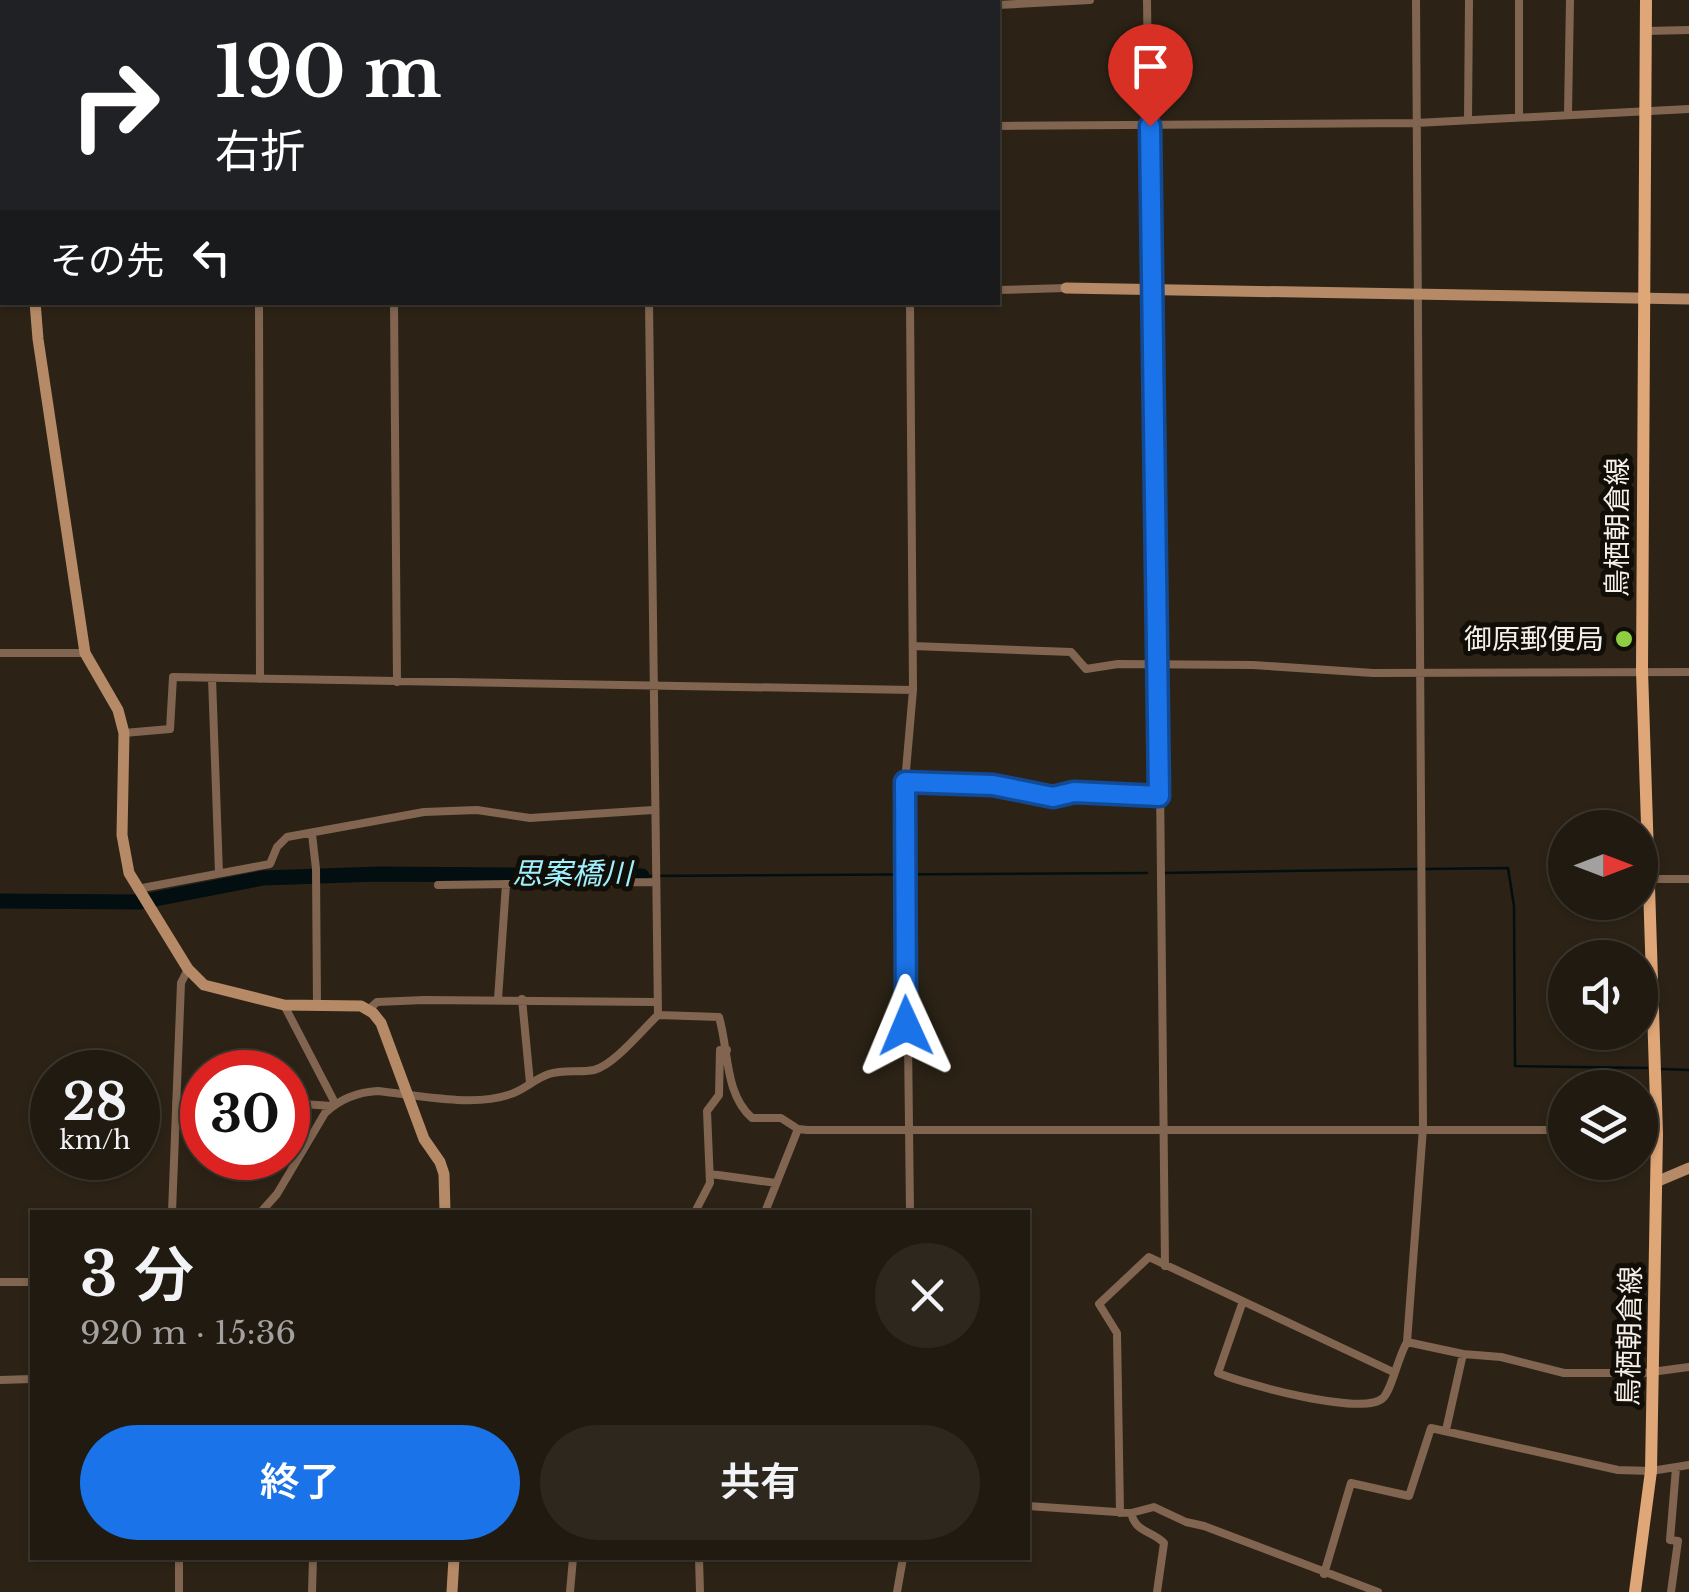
<!DOCTYPE html>
<html lang="ja">
<meta charset="utf-8">
<style>
:root{--surface:#211a10;--page:#2d271e;--text:#f1f3f6;--muted:#a2a19f;--line:#3e3830;--accent:#1a73e8}
body{margin:0;font-family:"Libre Baskerville","Noto Sans JP",serif;background:var(--page);color:var(--text);height:100vh;display:flex;flex-direction:column;font-size:38px;white-space:nowrap}
*{box-sizing:border-box;margin:0}
p{font-size:32px;color:var(--muted)}
.icon{flex:none;width:55px;height:55px;fill:none;stroke:currentColor;stroke-width:2;stroke-linecap:round;stroke-linejoin:round}
.map{position:relative;flex:1;overflow:hidden}
.drawer{position:absolute;left:30px;top:1210px;width:1000px;height:350px;display:flex;flex-direction:column;background:var(--surface);border-radius:0px;box-shadow:0 2px 8px #0004,0 0 0 2px var(--line)}
.drawer>*{flex:none}
.guide{position:absolute;left:0px;top:0px;width:1000px;height:305px;box-shadow:0 2px 8px #0004,0 0 0 2px var(--line);background:#202124;color:#fff;overflow:hidden}
.needle{width:65px;rotate:90deg}
.buttons{position:absolute;left:1548px;top:810px;display:grid;gap:20px}
.buttons a{display:grid;place-items:center;width:110px;height:110px;border-radius:50%;background:var(--surface);box-shadow:0 2px 8px #0004,0 0 0 2px var(--line);font-size:50px}
.speed{position:absolute;left:30px;top:1050px;display:flex;gap:20px;font-size:50px;font-weight:700;text-align:center}
.speed>*{display:grid;place-content:center;width:130px;height:130px;border-radius:50%;background:var(--surface);box-shadow:0 2px 8px #0004,0 0 0 2px var(--line);line-height:1}
.speed small{font-size:25px;font-weight:400}
.speed .limit{border:15px solid #d22;background:#fff;color:#111}
.pin{position:absolute;display:grid;place-items:center;width:85px;height:85px;color:#fff;margin:-102px -42px;border-radius:50% 50% 50% 0;rotate:-45deg;box-shadow:0 0 10px #0007}
.pin .icon{rotate:45deg}
.me{position:absolute;width:110px;margin:-55px;rotate:359deg;stroke-linejoin:round;filter:drop-shadow(0 0 8px #0008)}
.turn{display:flex;align-items:center;gap:35px;height:210px;padding:0 50px;font-size:45px}
.turn .icon{width:130px;height:130px;stroke-width:2.5}
.turn b{display:block;font-size:70px;line-height:85px}
.then{display:flex;align-items:center;height:95px;padding:0 50px;background:#0003;gap:20px;font-size:38px}
.round{display:grid;place-items:center;flex:none;width:105px;height:105px;border-radius:52px;background:var(--page)}
.headline{display:flex;align-items:center;justify-content:space-between;height:170px;padding:0 50px}
h1{font-size:60px;font-weight:600;line-height:75px}
.action{display:flex;gap:20px;margin-top:auto;padding:20px 50px}
.action a{flex:1;height:115px;border-radius:60px;background:var(--accent);color:#fff;font-size:40px;font-weight:600;line-height:115px;text-align:center}
.action a+a{background:var(--page);color:var(--text)}
.map>svg:first-child{display:block}
.lines{fill:none;stroke-linecap:round;stroke-linejoin:round}
.stream{stroke:#020e10;stroke-width:2.5}
.river{stroke:#020e10;stroke-width:15}
.street{stroke:#816550;stroke-width:8}
.secondary{stroke:#b68a67;stroke-width:11}
.primary{stroke:#dfa678;stroke-width:12}
.route-casing{stroke:#114b97;stroke-width:25}
.route{stroke:#1a73e8;stroke-width:18}
.poi-dot{fill:#8fcd42;stroke:#110d07;stroke-width:4}
.labels{text-anchor:middle;stroke-width:10;stroke-linejoin:round;paint-order:stroke}
.street-label{font-size:28px;fill:#f6f0e8;stroke:#110d07}
.poi-label{font-size:28px;fill:#f6f0e8;stroke:#110d07;text-anchor:end}
.water-label{font-size:30px;font-style:italic;fill:#9ef0fe;stroke:#110d07}
</style>
<div class="map">
<svg width="1689" height="1592" viewBox="0 0 1689 1592">
<rect width="100%" height="100%" fill="#2c2316"/>
<g class="lines">
<!-- stream -->
<path class="stream" d="M1425,869L1508,868L1514,906L1515,1066L1647,1068
M1164,873L1417,869
M642,876L1147,873
M1661,1069L1689,1070"/>
<!-- river -->
<path class="river" d="M0,901L140,902L263,878L379,874L642,876"/>
<!-- street -->
<path class="street" d="M722,0V2
M818,0V2
M864,0V2
M908,0V2
M1147,0L1155,632L1159,685L1165,1266
M212,2V0
M370,2L371,0
M585,2V0
M951,2V0
M967,2L969,0
M998,5L1090,0
M1646,31L1689,30
M0,55H2
M1568,113L1570,0
M1519,116V0
M1468,120L1469,0
M998,126L1416,123L1689,109
M998,290L1066,288
M0,296H2
M259,302L260,679
M394,302L397,682
M649,302L658,1015
M913,646L1071,652L1086,669L1118,664L1253,665L1373,673L1689,672
M0,653H85
M212,678L219,873
M124,733L170,729L173,677L913,690
M905,782L978,784L1053,797L1074,791L1159,796
M312,834L316,869L317,1005
M1650,879H1689
M438,885L655,882
M137,889L270,864L277,847L287,837L424,812L477,810L530,818L653,810
M498,999L506,884
M522,999L530,1083
M284,1005L335,1103
M368,1010L377,1002L424,1000L657,1002
M288,1103L332,1106
M176,1104H202
M1640,1133L1657,1134
M711,1174L776,1183
M172,1212L181,983L188,969
M261,1212L277,1194L325,1113C340,1099 358,1092 378,1091C415,1095 473,1107 508,1095C523,1091 534,1079 549,1074C564,1069 579,1073 594,1070C614,1065 642,1030 658,1015L719,1017C729,1050 724,1093 752,1118H781L798,1129L807,1130H1565
M695,1212L710,1183L707,1111L719,1095L720,1050H727
M765,1212L798,1129
M910,1212L905,782L913,690L910,302
M0,1282H32
M1242,1304L1218,1373C1245,1384 1363,1417 1383,1398C1392,1389 1398,1357 1407,1342L1423,1128L1416,0
M1407,1342L1463,1354L1501,1357L1564,1373H1644L1689,1367
M0,1380L32,1379
M1446,1430L1463,1354
M1028,1506L1131,1513L1154,1507L1186,1522L1204,1526L1378,1592
M1120,1513L1117,1333L1099,1304L1149,1257L1391,1371
M1131,1513C1136,1533 1151,1530 1164,1543L1157,1592
M699,1558L700,1592
M1324,1574L1351,1483L1409,1496L1431,1428L1618,1470L1651,1471L1689,1465
M179,1592V1558
M312,1592L313,1558
M570,1592L573,1558
M897,1592L903,1558
M1671,1592L1678,1541L1670,1540L1676,1468"/>
<!-- secondary -->
<path class="secondary" d="M19,0V2
M0,270H2
M1066,288L1689,299
M35,302L38,339L85,653L118,710L124,733L122,835L129,873L188,969L204,985L284,1005L361,1006L373,1013L381,1023L424,1139L440,1162L444,1174L445,1212
M1656,1182L1689,1168
M452,1592L454,1558"/>
<!-- primary -->
<path class="primary" d="M1635,1592L1651,1471L1657,1134L1642,670L1646,0"/>
</g>
<g class="lines">
<defs>
<path id="route" d="M906,1026L905,782L993,785L1053,797L1074,792L1159,796L1150,126"/>
</defs>
<!-- route casing -->
<use href="#route" class="route-casing"/>
<!-- route -->
<use href="#route" class="route"/>
</g>
<!-- markers -->
<circle class="poi-dot" cx="1624" cy="639" r="10"/>
<g class="labels">
<!-- street labels -->
<g class="street-label">
<text transform="translate(1617 527) rotate(-90)" y="10">鳥栖朝倉線</text>
<text transform="translate(1629 1336) rotate(-89)" y="10">鳥栖朝倉線</text>
</g>
<!-- poi labels -->
<g class="poi-label">
<text x="1604" y="649">御原郵便局</text>
</g>
<!-- water labels -->
<g class="water-label">
<text x="572" y="884">思案橋川</text>
</g>
</g>
</svg>
<div class="buttons">
<a><svg class="needle" viewBox="-14 -14 28 28"><path d="M0-13l5 13h-10z" fill="#e53935"/><path d="M0 13l5-13h-10z" fill="#a2a19f"/></svg></a>
<a><svg class="icon" aria-label="sound" viewBox="0 0 24 24"><path d="M4 9h4l5-4v14l-5-4H4zM17 9q2 3 0 6"/></svg></a>
<a><svg class="icon" aria-label="layers" viewBox="0 0 24 24"><path d="M12 4l9 5-9 5-9-5zM3 14l9 5 9-5"/></svg></a>
</div>
<div class="speed"><div>28<small>km/h</small></div><div class="limit">30</div></div>
<div class="pin" style="left:1150px;top:126px;background:#d93025"><svg class="icon" aria-label="arrive" viewBox="0 0 24 24"><path d="M6 21V4h12l-3 4 3 4H6"/></svg></div>
<svg class="me" style="left:906px;top:1026px" viewBox="-20 -20 40 40"><path d="M0-17L14 15 0 8-14 15z" fill="#1a73e8" stroke="#fff" stroke-width="4"/></svg>
<div class="guide">
<div class="turn"><svg class="icon" aria-label="right" viewBox="0 0 24 24"><path d="M7 20v-9h11M14 6l5 5-5 5"/></svg><div><b>190 m</b>右折</div></div>
<div class="then">その先<svg class="icon" aria-label="left" viewBox="0 0 24 24"><path d="M17 20v-9H6M10 6l-5 5 5 5"/></svg></div>
</div>
<section class="drawer">
<div class="headline"><div><h1>3 分</h1><p>920 m · 15:36</p></div><a class="round"><svg class="icon" aria-label="close" viewBox="0 0 24 24"><path d="M6 6l12 12M18 6L6 18"/></svg></a></div>
<div class="action"><a>終了</a><a>共有</a></div>
</section>
</div>
